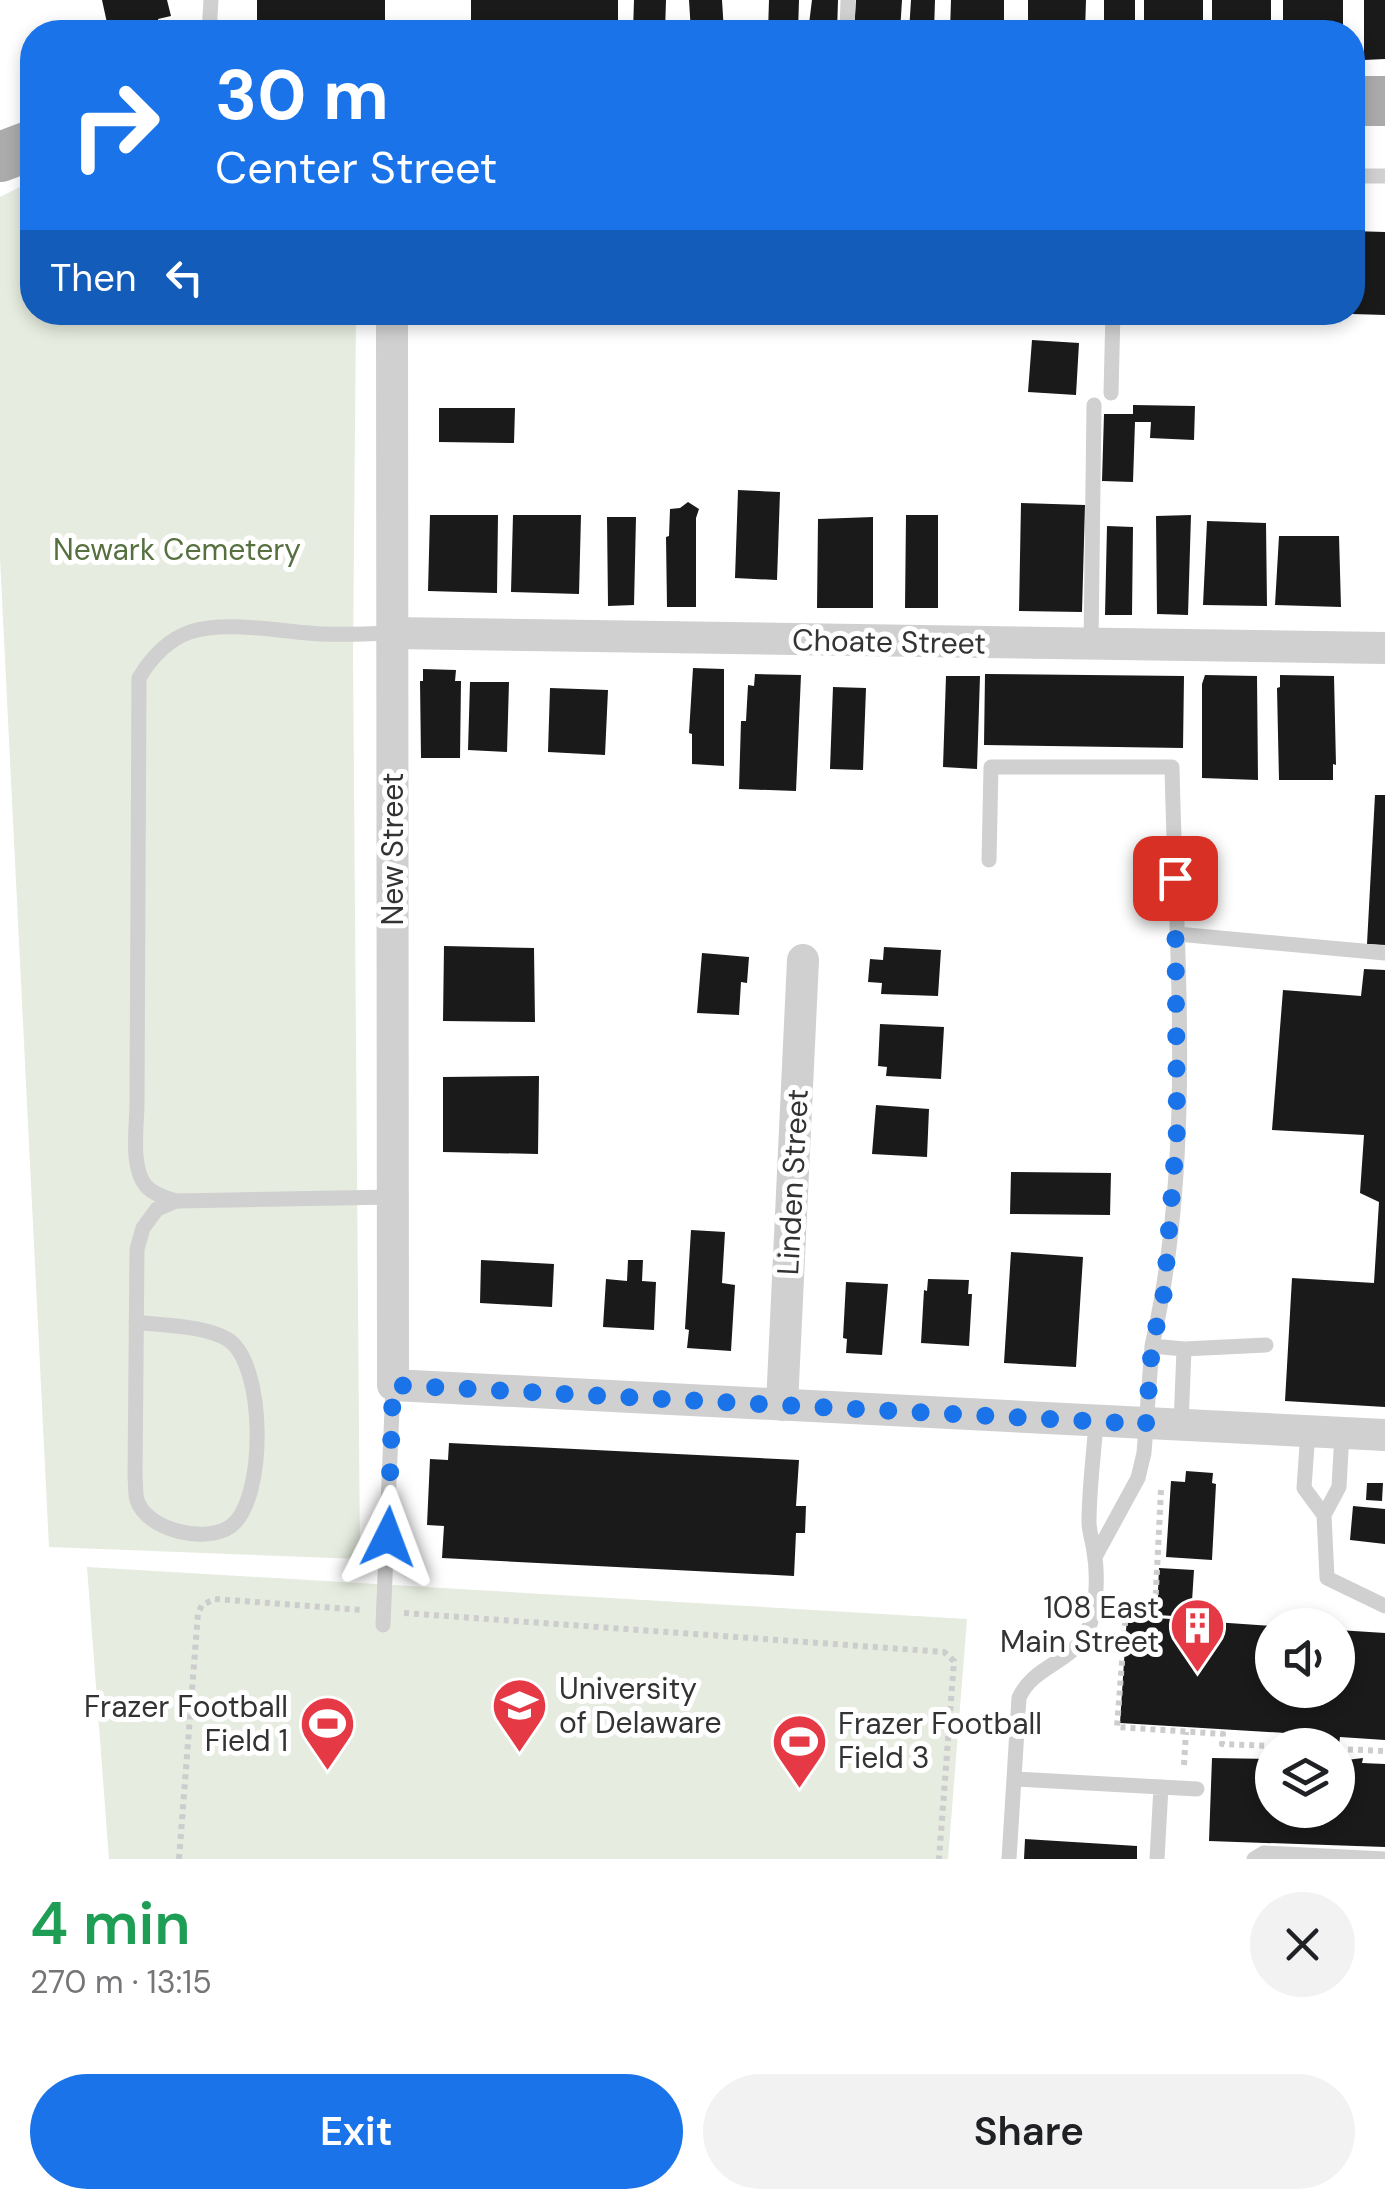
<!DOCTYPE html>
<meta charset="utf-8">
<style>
:root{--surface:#fff;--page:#f2f2f2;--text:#202124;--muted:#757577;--accent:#1a73e8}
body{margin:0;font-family:"DM Sans",sans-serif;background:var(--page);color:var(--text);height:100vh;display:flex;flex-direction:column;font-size:38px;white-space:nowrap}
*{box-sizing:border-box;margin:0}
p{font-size:32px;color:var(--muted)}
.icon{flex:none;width:55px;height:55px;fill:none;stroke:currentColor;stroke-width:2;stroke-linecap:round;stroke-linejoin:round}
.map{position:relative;height:1859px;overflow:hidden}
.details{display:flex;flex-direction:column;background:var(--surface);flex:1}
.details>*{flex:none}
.hud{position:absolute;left:20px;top:20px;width:1345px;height:305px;border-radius:40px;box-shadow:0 5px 15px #0003;background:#1a73e8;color:#fff;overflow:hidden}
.tools{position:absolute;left:1255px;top:1608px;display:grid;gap:20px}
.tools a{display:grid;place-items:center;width:100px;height:100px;border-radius:50%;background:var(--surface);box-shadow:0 5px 15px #0003;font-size:50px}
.pin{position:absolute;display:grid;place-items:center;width:85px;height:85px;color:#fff;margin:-42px;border-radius:20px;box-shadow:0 5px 15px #0006}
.me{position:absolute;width:110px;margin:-55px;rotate:3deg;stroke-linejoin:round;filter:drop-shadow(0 0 8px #0008)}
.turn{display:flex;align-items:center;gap:35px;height:210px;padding:0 30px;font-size:45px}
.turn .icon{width:130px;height:130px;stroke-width:2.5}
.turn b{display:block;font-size:70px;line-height:85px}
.then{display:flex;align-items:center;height:95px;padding:0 30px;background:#0003;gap:20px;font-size:38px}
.round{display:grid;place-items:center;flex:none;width:105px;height:105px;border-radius:52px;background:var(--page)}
.head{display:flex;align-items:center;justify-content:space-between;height:170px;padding:0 30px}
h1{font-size:60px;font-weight:600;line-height:75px;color:#1e9e55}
.button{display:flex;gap:20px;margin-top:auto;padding:20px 30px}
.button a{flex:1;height:115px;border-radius:60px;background:var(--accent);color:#fff;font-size:40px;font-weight:600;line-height:115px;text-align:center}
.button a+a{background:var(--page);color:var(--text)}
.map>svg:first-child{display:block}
.green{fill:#e6ecdf}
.building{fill:#1a1a1a}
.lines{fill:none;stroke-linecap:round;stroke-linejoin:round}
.path{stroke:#cdcdcd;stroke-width:6;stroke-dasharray:5 5;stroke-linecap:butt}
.lane{stroke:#d0d0d0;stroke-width:15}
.street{stroke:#d0d0d0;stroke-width:32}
.primary{stroke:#ababab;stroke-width:50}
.route{stroke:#1a73e8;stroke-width:18;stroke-dasharray:0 32.4}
.labels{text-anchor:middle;stroke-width:10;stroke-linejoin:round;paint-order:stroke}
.park-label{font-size:30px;fill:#56703f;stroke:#fff}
.street-label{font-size:30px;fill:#333;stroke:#fff}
.poi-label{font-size:30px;fill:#333;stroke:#fff;text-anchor:end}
</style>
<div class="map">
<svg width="1385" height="1859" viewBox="0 0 1385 1859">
<rect width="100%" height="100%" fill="#fff"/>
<!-- green -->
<path class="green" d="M32,181V312L356,313L353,657L360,1559L49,1547L0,558V197Z
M87,1567L967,1619L948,1859H109Z"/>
<!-- building -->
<path class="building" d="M102,0H167L171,16L158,19L161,32H109Z
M257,0H385V32H257Z
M471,0H618V32H471Z
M634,0H666L665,32H633Z
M689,0H722L724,32H691Z
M769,0H799L798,32H768Z
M812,0H838L837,32H808Z
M856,0H902L900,32H854Z
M911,0H935L934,32H909Z
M951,0H1004V32H950Z
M1028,0H1086L1085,32H1028Z
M1104,0H1135V32H1104Z
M1144,0H1203V32H1144Z
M1212,0H1271V32H1212Z
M1283,0H1343V32H1283Z
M1364,0H1385V59L1364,60Z
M1352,231L1385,232V315L1352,314Z
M1032,340L1079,343L1076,395L1028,392Z
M1133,405L1195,406L1194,440L1150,438L1151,422H1135L1133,482L1102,481L1104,414H1133Z
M439,408H515L514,443L439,442Z
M738,490L780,492L777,580L735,578Z
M688,502L699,509L696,518V607H667L666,537L669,536L670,509L680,508Z
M1021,503L1085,505L1082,612L1019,611Z
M430,515H498L497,593L428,591Z
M513,515H581L579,594L511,592Z
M906,515H938V608H905Z
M1191,515L1188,615L1157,614L1156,516Z
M607,517H636L634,605L608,606Z
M873,517V608H817L818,519Z
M1207,521L1266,523L1267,606L1203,605Z
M1107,526L1133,527L1132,615H1105Z
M1279,536H1339L1341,607L1275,605Z
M693,668L724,669V766L692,764V734L689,733Z
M423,669L456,670L455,681H461L460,758H421L420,681H423Z
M755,674L801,675L796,791L739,789L741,721H746L748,685L754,686Z
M985,674L1184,676L1183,748L984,745Z
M1205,675L1257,676L1258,780L1202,778V684Z
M1280,675L1334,676L1336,765L1333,764V780H1279L1277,688L1280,687Z
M946,676H980L977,769L943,767Z
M470,682H509L507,752L468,750Z
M833,687L866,688L863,770L830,769Z
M550,688L608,690L605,755L548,752Z
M1375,795H1385V945L1367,944Z
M444,946L534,948L535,1022L443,1021Z
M884,947L941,950L938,996L881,994L882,983L868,982L870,959L883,960Z
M702,953L749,957L747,983L741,982L739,1015L697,1013Z
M1364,969L1385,970V1407L1285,1401L1292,1278L1374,1283L1379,1202L1360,1193L1364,1135L1272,1130L1283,990L1361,996Z
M880,1024L944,1027L941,1079L886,1076L887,1067L878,1066Z
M539,1076L538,1154L443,1152V1077Z
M876,1105L929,1109L927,1157L872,1154Z
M1011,1172L1111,1173L1110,1215L1010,1214Z
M691,1230L725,1232L722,1283L735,1285L731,1351L687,1348L689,1330L685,1329Z
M1011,1252L1083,1257L1076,1367L1004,1363Z
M481,1260L554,1264L552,1307L480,1303Z
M628,1260H643L642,1281L656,1282L654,1330L603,1327L606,1279L627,1281Z
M928,1279L969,1280L968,1294H972L969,1346L921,1343L924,1290L927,1291Z
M846,1282L888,1284L882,1355L846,1353L847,1339L843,1338Z
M449,1443L799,1460L796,1506H806L805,1533H796L794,1576L442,1558L444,1526L427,1525L430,1459L448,1460Z
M1186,1471L1213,1473L1212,1483L1216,1484L1212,1560L1166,1557L1171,1481L1185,1482Z
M1367,1483H1383L1382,1501L1366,1500Z
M1353,1506L1385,1509V1544L1350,1540Z
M1159,1568L1194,1570L1191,1617L1157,1615Z
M1127,1616L1272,1626V1690H1338V1630L1385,1633V1740L1340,1737L1339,1745H1312L1285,1743L1286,1733L1120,1723Z
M1212,1758L1272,1759V1810H1338V1761L1363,1758L1362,1763L1385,1764V1847L1209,1841Z
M1025,1839L1137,1846V1859H1024Z"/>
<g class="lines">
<!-- path -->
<path class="path" d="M1161,1490L1155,1610H1126L1117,1727L1223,1734L1222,1744L1272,1746
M404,1613L944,1652L954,1661L939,1859
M1338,1749L1385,1751
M1184,1765L1186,1732
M179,1859L198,1613L202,1605L215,1599L362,1610"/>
<!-- lane -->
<path class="lane" d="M209,32L211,0
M847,32L848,0
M1352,176H1385
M1111,393L1113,312
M392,633C369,634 346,635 322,634C284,632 225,620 190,632C167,640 151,658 139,678L137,1103C137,1126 130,1167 146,1186C153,1194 166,1198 176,1201L393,1197
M1091,645L1094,405
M989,860L991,767H1172C1176,958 1195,1158 1152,1346L1184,1349L1266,1345
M1177,934L1385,953
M136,1322C164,1326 202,1325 227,1339C266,1362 267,1499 231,1526C207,1544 147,1531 137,1500C135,1494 136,1484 135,1477L137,1249L143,1228L157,1209L176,1201
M1181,1425L1184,1349
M1308,1431L1304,1488L1324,1515
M1342,1433L1339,1487L1324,1515L1327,1578L1385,1606
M1095,1557L1138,1478L1144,1453L1152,1346
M383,1625L393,1385
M1015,1779L1197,1789
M1009,1859L1019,1698C1033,1665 1074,1663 1088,1629C1097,1610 1098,1573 1094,1552C1093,1542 1089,1532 1089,1522C1089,1488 1094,1454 1096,1421
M1157,1859L1161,1787
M1254,1859L1264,1853L1385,1859"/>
<!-- street -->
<path class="street" d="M392,312L393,1385L1385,1435
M392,633L1385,648
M782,1405L803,960"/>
<!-- primary -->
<path class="primary" d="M1352,101H1385
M0,157L32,145"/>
</g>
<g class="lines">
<!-- route -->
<path class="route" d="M388,1537L393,1385L1146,1424L1152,1346L1164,1293L1177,1130L1175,878"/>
</g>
<!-- icons -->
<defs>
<symbol id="building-pin" viewBox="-11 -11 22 30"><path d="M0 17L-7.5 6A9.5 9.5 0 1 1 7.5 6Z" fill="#e63946" stroke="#fff"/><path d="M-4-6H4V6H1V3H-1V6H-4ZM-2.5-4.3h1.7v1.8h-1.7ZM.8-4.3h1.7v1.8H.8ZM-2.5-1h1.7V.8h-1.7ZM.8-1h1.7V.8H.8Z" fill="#fff"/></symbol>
<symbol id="university-pin" viewBox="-11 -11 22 30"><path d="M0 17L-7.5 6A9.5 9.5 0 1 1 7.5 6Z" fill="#e63946" stroke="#fff"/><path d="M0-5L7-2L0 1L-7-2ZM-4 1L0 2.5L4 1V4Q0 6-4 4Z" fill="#fff"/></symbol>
<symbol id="stadium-pin" viewBox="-11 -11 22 30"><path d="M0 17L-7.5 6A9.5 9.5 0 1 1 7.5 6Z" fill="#e63946" stroke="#fff"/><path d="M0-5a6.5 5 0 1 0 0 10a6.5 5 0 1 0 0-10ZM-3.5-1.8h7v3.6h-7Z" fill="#fff"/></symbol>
</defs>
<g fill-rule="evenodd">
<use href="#building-pin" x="1166" y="1594" width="63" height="86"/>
<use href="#university-pin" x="488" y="1674" width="63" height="86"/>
<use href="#stadium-pin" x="296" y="1692" width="63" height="86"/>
<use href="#stadium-pin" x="768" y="1710" width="63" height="86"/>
</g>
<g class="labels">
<!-- park labels -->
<g class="park-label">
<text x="177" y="560">Newark Cemetery</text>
</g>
<!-- street labels -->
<g class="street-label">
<text transform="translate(889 642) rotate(1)" y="10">Choate Street</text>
<text transform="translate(393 849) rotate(-90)" y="10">New Street</text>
<text transform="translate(793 1182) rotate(-87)" y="10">Linden Street</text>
</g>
<!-- poi labels -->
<g class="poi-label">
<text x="1159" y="1618">108 East<tspan x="1159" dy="34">Main Street</tspan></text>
<text x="559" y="1699" text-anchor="start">University<tspan x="559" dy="34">of Delaware</tspan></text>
<text x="288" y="1717">Frazer Football<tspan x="288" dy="34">Field 1</tspan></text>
<text x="838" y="1734" text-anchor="start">Frazer Football<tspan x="838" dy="34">Field 3</tspan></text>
</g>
</g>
</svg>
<div class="tools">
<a><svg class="icon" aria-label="sound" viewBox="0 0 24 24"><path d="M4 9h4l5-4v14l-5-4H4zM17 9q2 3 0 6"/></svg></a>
<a><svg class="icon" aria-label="layers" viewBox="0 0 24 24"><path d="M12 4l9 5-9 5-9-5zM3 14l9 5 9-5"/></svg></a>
</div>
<div class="pin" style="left:1175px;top:878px;background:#d93025"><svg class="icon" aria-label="arrive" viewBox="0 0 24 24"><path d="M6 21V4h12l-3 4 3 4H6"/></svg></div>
<svg class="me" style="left:388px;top:1537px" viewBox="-20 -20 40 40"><path d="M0-17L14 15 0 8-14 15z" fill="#1a73e8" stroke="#fff" stroke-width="4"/></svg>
<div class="hud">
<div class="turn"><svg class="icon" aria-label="right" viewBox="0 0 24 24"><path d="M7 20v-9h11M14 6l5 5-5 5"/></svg><div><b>30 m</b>Center Street</div></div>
<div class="then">Then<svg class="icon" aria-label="left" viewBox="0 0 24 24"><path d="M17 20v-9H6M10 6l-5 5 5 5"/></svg></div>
</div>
</div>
<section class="details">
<div class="head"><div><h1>4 min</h1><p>270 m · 13:15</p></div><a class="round"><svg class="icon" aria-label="close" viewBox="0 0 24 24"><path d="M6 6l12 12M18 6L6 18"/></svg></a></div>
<div class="button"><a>Exit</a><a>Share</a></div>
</section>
